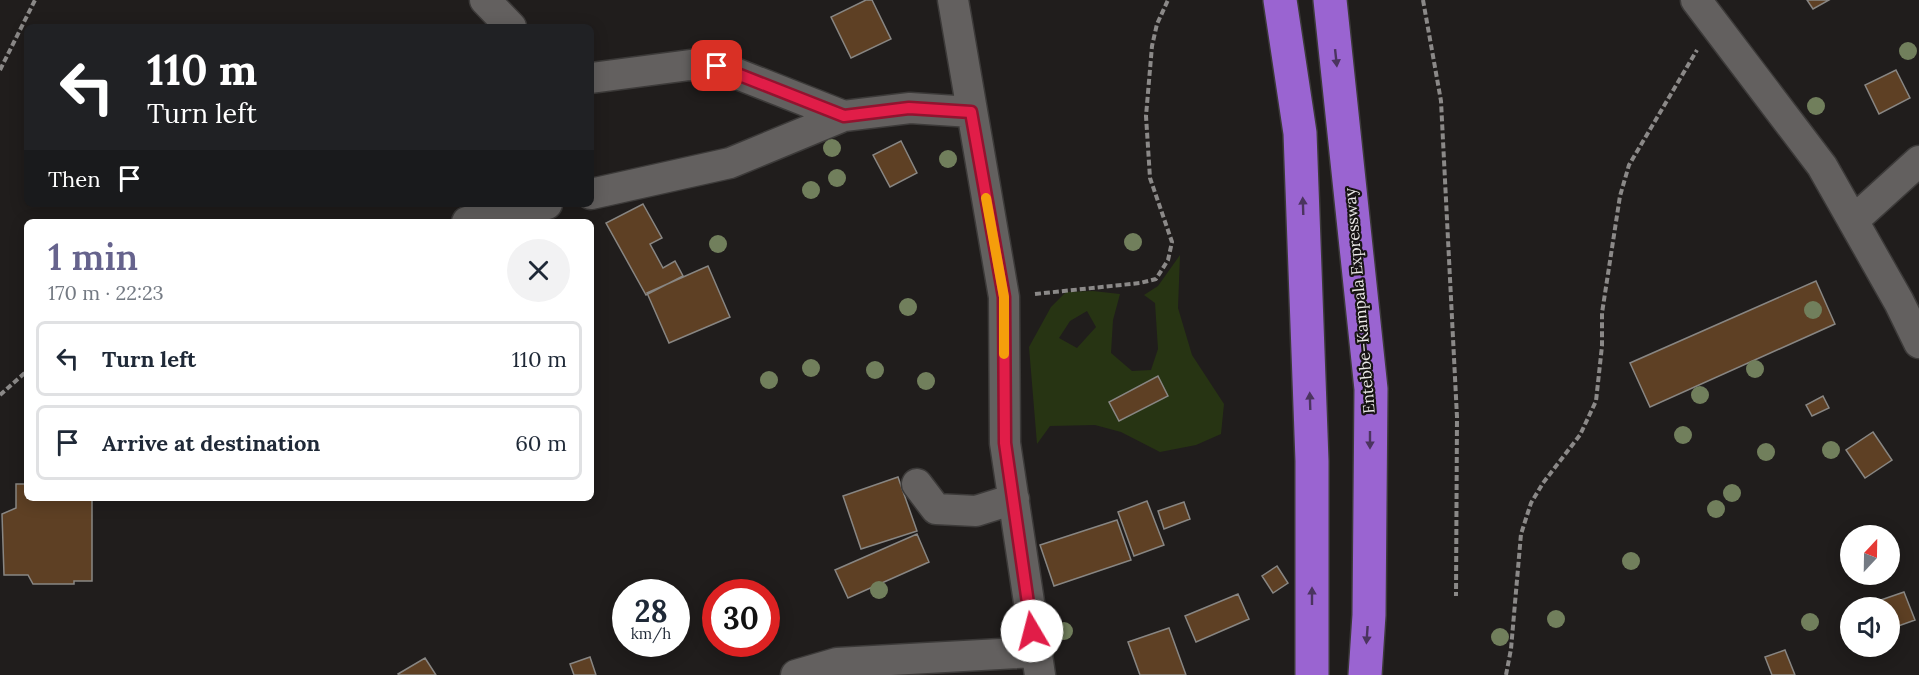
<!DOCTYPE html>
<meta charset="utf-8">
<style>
:root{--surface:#fff;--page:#f2f2f3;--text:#1f2937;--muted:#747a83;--line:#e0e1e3;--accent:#66638d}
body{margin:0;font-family:Lora,serif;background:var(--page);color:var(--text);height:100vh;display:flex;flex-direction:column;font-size:22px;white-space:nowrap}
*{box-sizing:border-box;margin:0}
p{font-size:20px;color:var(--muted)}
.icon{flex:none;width:33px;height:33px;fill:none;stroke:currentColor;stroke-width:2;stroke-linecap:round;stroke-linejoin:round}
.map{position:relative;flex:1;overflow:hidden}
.details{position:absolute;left:24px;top:219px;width:570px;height:282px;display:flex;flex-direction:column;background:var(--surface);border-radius:9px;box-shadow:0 3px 15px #0003}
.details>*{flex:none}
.guide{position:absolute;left:24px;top:24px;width:570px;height:183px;border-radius:9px;box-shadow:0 3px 15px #0003;background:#202124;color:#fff;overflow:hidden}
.needle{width:39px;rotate:22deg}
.buttons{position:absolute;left:1840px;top:525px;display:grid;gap:12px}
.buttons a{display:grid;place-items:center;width:60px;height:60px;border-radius:50%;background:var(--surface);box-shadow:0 3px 15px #0003;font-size:30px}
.speed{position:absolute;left:612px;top:579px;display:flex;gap:12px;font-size:30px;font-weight:700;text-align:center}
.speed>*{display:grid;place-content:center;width:78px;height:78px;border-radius:50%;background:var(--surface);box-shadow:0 3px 15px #0003;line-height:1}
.speed small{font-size:15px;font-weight:400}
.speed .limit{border:9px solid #d22;background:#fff;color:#111}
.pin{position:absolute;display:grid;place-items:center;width:51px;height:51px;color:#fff;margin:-26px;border-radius:12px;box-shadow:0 3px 9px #0006}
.me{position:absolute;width:66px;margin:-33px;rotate:352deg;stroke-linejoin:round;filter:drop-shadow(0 0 4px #0008)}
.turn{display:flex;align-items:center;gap:21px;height:126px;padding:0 24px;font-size:27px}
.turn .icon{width:78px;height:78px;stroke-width:2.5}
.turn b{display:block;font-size:42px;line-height:51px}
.then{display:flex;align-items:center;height:57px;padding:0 24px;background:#0003;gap:12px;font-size:22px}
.round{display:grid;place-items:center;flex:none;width:63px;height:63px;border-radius:32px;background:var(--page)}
.overview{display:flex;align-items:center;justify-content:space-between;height:102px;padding:0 24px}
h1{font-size:36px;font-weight:600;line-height:45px;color:var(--accent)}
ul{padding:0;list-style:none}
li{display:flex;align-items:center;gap:18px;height:75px;margin:0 12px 9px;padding:0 12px;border:3px solid var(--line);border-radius:9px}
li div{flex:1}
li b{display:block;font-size:22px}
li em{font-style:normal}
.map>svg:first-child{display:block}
.green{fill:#273413;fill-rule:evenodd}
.building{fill:#5e4024;stroke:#888683;stroke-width:1.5}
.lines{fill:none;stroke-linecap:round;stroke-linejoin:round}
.minor-casing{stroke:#3c3a39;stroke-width:33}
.highway-casing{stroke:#3c3a39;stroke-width:36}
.path{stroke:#8b8988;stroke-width:4;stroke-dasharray:6 3;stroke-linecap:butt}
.minor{stroke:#63605f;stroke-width:30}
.highway{stroke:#9a64d1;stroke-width:33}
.tree{fill:#717f5c}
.oneway{fill:#4b345f}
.route-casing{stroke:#92132f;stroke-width:15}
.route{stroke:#e11d48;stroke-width:10}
.slow{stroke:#f59e0b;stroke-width:10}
.labels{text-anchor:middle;stroke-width:4.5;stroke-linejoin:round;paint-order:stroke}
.street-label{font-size:16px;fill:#eceae9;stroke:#171413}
</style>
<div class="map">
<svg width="1919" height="675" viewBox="0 0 1919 675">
<rect width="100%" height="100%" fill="#201d1c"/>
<!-- green -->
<path class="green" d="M1180,255L1178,308L1192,355L1224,404L1221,434L1196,445L1160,452L1121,432L1095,425L1050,426L1037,444L1029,347L1051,307L1066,292L1093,291L1120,294L1113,320L1111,353L1132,371L1151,370L1158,349L1155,303L1144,295L1158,286ZM1087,311L1096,327L1077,348L1059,338L1070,321Z"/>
<!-- building -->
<path class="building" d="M866,0H872L891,39L851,58L831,17Z
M1807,0H1829L1813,9Z
M1896,70L1910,98L1879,114L1865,85Z
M901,141L917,173L890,187L873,155Z
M643,204L662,238L650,244L663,268L675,261L683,276L646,295L606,223Z
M708,266L730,317L669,343L647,293Z
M1816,281L1835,324L1650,407L1630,363Z
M1158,376L1168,396L1119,421L1109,402Z
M1823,396L1829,408L1812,416L1806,405Z
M1873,432L1892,460L1865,478L1846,450Z
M898,477L917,531L861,549L843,496Z
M16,484H27V498H92V581H74V584H33L28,575H4L2,514L16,508Z
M1147,501L1164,545L1134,556L1118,512Z
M1184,502L1190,519L1164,529L1158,511Z
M1117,520L1131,560L1054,586L1040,545Z
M917,534L929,562L848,598L835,570Z
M1277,566L1288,583L1273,593L1262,576Z
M1904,592L1915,620L1890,629V608H1873L1872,603Z
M1238,594L1249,619L1196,642L1185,616Z
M1169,628L1186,675H1140L1128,642Z
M1785,650L1795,675H1772L1765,657Z
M590,657L596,675H574L570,664Z
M425,658L436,675H399L398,674Z"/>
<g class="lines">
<defs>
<path id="minor" d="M485,0L511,27
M953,0L1004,297L1005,443L1040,675
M1696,0L1822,166L1899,302L1919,343
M591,78L690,65L717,66L844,116L910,108L971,112
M591,194L730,163L844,116
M1853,221L1919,161
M467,222L547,204
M917,484L936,509L976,511L1014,499
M796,675L837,663L1035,652"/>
<path id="highway" d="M1280,0L1300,133L1312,461V675
M1330,0L1371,389L1369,615L1365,675"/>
</defs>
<!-- minor casing -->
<use href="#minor" class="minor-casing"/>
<!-- highway casing -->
<use href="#highway" class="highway-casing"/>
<!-- path -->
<path class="path" d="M1423,0L1441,101L1457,417L1456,596
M0,70L35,0
M1035,294L1140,283L1156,279L1168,260L1172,242L1150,178L1146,116L1152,46L1157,24L1168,0
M0,395L27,371
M1506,675L1511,649L1521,534L1531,503L1543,483L1580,435L1596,401L1602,346V313L1620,196L1629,165L1697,50"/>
<!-- minor -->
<use href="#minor" class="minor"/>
<!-- highway -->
<use href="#highway" class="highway"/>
</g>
<!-- trees -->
<g class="tree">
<circle cx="1908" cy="51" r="9"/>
<circle cx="1816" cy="106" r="9"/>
<circle cx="832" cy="148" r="9"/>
<circle cx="948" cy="159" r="9"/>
<circle cx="837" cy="178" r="9"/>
<circle cx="811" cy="190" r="9"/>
<circle cx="1133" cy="242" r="9"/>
<circle cx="718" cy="244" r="9"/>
<circle cx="908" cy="307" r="9"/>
<circle cx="1813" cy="310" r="9"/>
<circle cx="811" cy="368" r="9"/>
<circle cx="1755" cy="369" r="9"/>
<circle cx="875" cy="370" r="9"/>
<circle cx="769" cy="380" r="9"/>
<circle cx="926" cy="381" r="9"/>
<circle cx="1700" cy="395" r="9"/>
<circle cx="1683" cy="435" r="9"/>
<circle cx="1831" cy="450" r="9"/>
<circle cx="1766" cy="452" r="9"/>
<circle cx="1732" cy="493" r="9"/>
<circle cx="1716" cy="509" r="9"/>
<circle cx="1631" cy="561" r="9"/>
<circle cx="879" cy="590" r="9"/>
<circle cx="1556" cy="619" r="9"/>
<circle cx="1810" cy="622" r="9"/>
<circle cx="1064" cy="631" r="9"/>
<circle cx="1500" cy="637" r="9"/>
</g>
<!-- one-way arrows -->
<defs><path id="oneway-solid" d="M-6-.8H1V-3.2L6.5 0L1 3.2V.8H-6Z" transform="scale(1.5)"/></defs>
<g class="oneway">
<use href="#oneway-solid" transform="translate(1336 58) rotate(84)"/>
<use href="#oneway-solid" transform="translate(1303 206) rotate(-92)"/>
<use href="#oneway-solid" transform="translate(1310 401) rotate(-92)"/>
<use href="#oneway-solid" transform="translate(1370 440) rotate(90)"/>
<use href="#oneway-solid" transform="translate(1312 596) rotate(-90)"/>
<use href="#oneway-solid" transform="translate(1367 635) rotate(94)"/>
</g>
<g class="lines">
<defs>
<path id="route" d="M717,66L844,116L909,108L971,112L1004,297L1005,443L1032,631"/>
</defs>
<!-- route casing -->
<use href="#route" class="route-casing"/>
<!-- route -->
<use href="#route" class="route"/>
<!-- slow -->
<path class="slow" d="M986,198L1004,297V354"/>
</g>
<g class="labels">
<!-- street labels -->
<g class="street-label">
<text transform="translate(1359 301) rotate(-95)" y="6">Entebbe–Kampala Expressway</text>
</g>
</g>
</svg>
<div class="buttons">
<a><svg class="needle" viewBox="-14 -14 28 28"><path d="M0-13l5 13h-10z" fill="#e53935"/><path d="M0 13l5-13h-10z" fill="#747a83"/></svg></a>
<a><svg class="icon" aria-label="sound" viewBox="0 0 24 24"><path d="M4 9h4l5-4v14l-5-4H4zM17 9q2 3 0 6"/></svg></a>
</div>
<div class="speed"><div>28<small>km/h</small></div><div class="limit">30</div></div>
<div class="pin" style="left:717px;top:66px;background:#d93025"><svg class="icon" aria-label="arrive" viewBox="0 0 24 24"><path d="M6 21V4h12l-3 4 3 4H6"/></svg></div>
<svg class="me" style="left:1032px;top:631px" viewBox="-20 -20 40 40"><circle r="19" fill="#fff"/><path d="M0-13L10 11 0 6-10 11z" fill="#e11d48"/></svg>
<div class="guide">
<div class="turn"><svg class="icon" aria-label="left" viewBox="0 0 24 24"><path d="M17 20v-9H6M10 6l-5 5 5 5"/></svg><div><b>110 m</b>Turn left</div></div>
<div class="then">Then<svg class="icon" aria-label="arrive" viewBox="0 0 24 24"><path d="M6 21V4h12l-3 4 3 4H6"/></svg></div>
</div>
<section class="details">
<div class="overview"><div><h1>1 min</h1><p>170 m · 22:23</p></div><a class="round"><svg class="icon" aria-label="close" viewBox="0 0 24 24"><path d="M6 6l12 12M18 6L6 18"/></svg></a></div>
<ul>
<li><svg class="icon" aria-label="left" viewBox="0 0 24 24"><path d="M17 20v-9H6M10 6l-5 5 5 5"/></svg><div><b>Turn left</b></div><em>110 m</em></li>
<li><svg class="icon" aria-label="arrive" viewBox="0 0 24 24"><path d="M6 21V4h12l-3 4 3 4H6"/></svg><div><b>Arrive at destination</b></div><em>60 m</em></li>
</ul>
</section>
</div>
